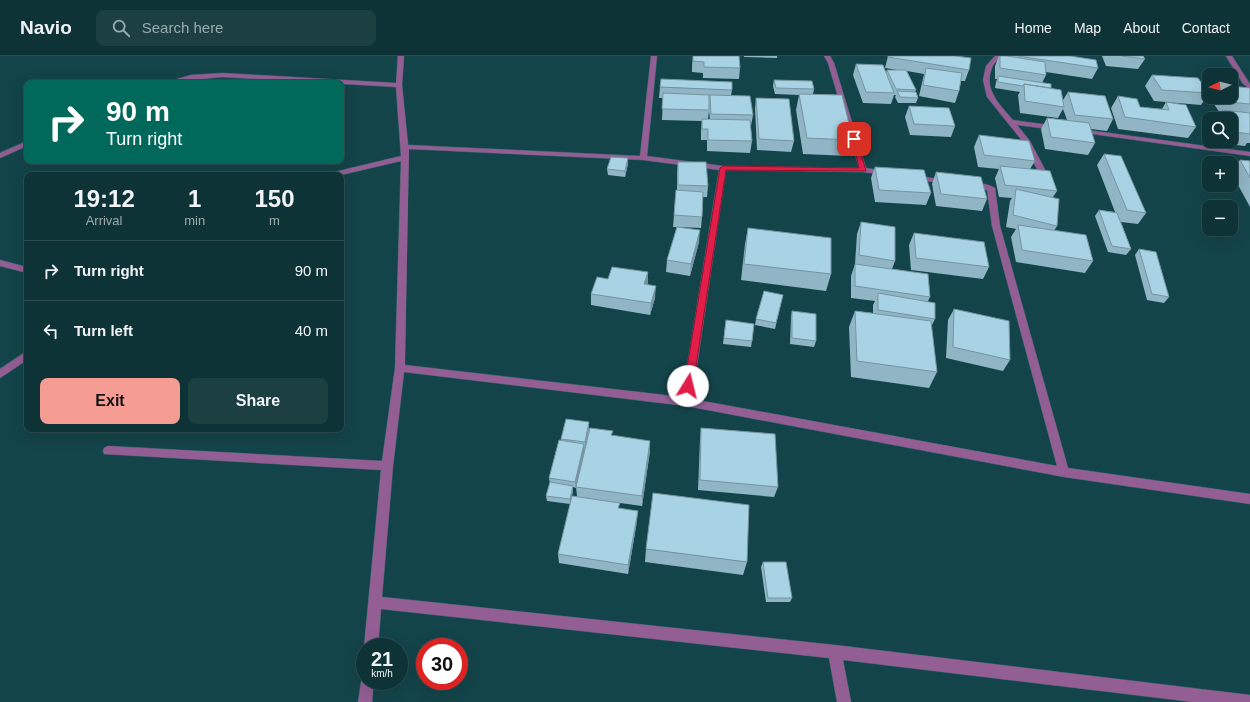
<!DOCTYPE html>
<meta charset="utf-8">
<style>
:root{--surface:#0e3337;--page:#1c3f42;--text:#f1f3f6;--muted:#9baaad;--line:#2e4e52;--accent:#f59c93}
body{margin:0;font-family:Arial,sans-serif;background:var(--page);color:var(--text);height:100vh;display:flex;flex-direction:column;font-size:15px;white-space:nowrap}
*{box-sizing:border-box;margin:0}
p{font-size:13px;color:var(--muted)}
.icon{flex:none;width:22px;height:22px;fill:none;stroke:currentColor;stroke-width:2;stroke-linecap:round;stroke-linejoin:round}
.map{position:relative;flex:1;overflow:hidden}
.side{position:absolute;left:24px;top:116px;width:320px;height:260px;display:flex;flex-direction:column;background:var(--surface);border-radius:8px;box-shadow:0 4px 16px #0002,0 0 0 1px var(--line)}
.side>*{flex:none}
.banner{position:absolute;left:24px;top:24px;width:320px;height:84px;border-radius:8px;box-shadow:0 4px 16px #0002,0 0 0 1px var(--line);background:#00695c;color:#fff;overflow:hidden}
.needle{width:26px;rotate:264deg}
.buttons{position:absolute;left:1202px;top:12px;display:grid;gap:8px}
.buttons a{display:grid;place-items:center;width:36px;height:36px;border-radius:8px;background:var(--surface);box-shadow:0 4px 16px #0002,0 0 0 1px var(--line);font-size:20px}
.speed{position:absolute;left:356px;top:582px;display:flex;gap:8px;font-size:20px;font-weight:700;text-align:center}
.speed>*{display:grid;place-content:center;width:52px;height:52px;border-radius:50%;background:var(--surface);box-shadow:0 4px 16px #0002,0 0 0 1px var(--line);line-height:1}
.speed small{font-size:10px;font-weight:400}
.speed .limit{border:6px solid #d22;background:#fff;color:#111}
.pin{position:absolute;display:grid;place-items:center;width:34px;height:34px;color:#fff;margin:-17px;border-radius:8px;box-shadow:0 2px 6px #0006}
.me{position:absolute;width:44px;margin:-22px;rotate:9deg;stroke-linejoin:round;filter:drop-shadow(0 0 3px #0008)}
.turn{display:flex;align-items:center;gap:14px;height:84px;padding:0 16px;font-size:18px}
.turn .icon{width:52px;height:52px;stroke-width:2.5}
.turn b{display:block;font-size:28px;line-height:34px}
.eta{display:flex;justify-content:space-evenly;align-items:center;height:68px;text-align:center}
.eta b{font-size:24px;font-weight:700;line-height:28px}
.action{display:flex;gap:8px;margin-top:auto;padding:8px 16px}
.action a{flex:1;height:46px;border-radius:8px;background:var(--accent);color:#111;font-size:16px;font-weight:700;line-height:46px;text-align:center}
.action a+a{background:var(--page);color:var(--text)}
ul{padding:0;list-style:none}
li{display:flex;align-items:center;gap:12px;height:60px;padding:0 16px;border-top:1px solid var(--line)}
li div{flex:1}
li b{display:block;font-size:15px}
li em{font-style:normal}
header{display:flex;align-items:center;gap:24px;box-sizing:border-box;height:56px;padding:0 20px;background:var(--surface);border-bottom:1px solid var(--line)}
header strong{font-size:19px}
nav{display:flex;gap:22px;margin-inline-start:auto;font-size:14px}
.search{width:280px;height:36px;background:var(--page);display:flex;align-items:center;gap:10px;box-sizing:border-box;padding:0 14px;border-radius:8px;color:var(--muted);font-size:15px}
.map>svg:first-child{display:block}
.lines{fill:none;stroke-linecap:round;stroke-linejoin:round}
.minor-casing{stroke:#366367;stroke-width:1}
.minor{fill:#935e94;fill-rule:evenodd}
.wall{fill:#90b5c5;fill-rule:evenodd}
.shaded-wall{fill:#7694a0}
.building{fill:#a8d3e5;stroke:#7694a0}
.route{fill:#e11d48;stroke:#92132f}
</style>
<header>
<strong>Navio</strong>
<div class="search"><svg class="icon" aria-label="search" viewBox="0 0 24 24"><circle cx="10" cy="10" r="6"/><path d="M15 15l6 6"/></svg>Search here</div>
<nav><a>Home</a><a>Map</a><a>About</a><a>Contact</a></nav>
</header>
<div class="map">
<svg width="1250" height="646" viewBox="0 0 1250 646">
<rect width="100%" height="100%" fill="#134449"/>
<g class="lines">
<defs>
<path id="minor" d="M398,0H404L402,29L408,89L640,100L651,0H657L647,100L723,110L859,112L828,7L824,0H830L834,7L866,112L886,115L890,117L886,119L863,116L726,114L692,343L1057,410L992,170L987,134L971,131L967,129C973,125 989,128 995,132L1000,170L1068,412L1250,438V448L1064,421L686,350L404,316L393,410L382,541L835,589L1250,639V646H1193L843,604L851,646H837L829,602L381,553L378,591H365V592L364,591L381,414L104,398L103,395L104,392L108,390L382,405L395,312L401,105L341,119H329L330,117L401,100L396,31L222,21L163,27L191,19L222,17L396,27ZM409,93L643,104L719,114L682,341L405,309Z
M995,0H1002C999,4 993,7 992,12C983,33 1000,49 1013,64L1056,70L1060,72L1056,74L1017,69L1030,85L1048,119L1047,121H1041L1023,86L987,41L983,24L986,10Z
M1226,0H1232L1250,28V33L1243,28Z
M1080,73L1250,96V100L1078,76L1076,75Z
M27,85V90L0,102V97Z
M910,119L947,124L951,126L947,128L913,123L909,121Z
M0,204L27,211V217L0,210Z
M27,295V304L0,322V313Z
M365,619V625H374L372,646H358L362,620Z"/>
</defs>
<!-- minor casing -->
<use href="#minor" class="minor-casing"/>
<!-- minor -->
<use href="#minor" class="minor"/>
</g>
<!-- wall -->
<path class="wall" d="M693,0L740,12L739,23L703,22V17L692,16V10Z
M744,0H777V2L744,1Z
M888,0H955L969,14L965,25H961L959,35L955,47L919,40L924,18L907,15L916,34L915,36L918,42L916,47H898L895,41L896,39H894L891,48L863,47L853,19L856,8L886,16L887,14H897L885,12Z
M999,0L1011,1V0H1070L1098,12L1092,23L1046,16V19L1042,27L1051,32L1063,44L1068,36L1113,63L1107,75L1091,73L1095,87L1088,99L1045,93L1041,73L1047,62L1067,64L1063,53L1058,62L1020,57L1018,39L1020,36L995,32L996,26L997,23H995V10Z
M1102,0H1143L1145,3L1138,13L1106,10Z
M1152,19L1209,37L1201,49L1154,45L1145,30Z
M774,24L814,33L813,38L853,84L849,100L803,98L796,54L799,39L775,38L773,30Z
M660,31L732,34L731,40L753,59L751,70H750L752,85L750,97L707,95V84H701V74L702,65L662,64L663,42H659ZM709,55L710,63H708Z
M1250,32V87H1247L1245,90L1227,88L1225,85H1231V63H1216L1220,57L1209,41H1231Z
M1118,40L1140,51L1162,53L1166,46L1196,71L1188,82L1118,73L1111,52Z
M756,42L794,85L791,96L757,94L755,53Z
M909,50L955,70L951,81L910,79L905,61Z
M979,79L1035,105L1030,113L1057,135L1053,141L1057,170L1054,175L1093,205L1085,217L1016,206L1011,181L1016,173L1006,171L1010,145L1012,142L999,141L995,122L999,113L978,111L974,91Z
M1104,98L1146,157L1138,168L1121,166L1131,193L1126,199L1108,196L1095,160L1099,154L1115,156L1097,109Z
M1240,104L1250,105V151L1231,116V114Z
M678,106L708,130L707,141H703L702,161L701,172L678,171L699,186L690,220L666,216L667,204L677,171H673L676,134H677V117Z
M628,108L625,121L608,119L607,113Z
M875,111L931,137L926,149L875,146L871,122Z
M936,116L987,143L982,155L936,150L932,128Z
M861,166L895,205L892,213L930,241L928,245L935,263L931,271L937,316L929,332L851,321L849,271L855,255L873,257V249L875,245L851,242V220L855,208L857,178Z
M748,172L831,218L826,235L741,224L745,188Z
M914,177L989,211L983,223L911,214L909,189Z
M1139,193L1169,241L1164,247L1147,244L1135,199Z
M647,229L655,242L650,259L591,249V238Z
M783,239L775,273L755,269L756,263Z
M954,253L1010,304L1003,315L946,302L948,264Z
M792,255L816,285L814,291L790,288L791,261Z
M725,270L752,285L751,291L723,288Z
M589,366V372L613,380L650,395L642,450L591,443L620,452L637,465L628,518L559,507L558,498L570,448L547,445L546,440L550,428L549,422L561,385V383ZM573,431L576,432V431L577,440H572L573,435Z
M701,372L778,431L774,441L698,434L700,383Z
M646,493L747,506L743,519L645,506Z
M763,506L792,542L790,546H766L761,511Z"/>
<!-- shaded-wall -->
<path class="shaded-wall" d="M628,102V108L625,121V115Z
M700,174L699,186L690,220L691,208Z
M648,216V228L644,240V228Z
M656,230L655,242L650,259L651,247Z
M589,366V372L585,392V386Z
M650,385V395L642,450V440Z
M584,388L585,393L576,432L575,426Z
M573,430V435L570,448V443Z
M638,455L637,465L628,518V509Z"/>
<!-- building -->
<path class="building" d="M693,0H739L740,12L704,11V6L693,5Z
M888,0H955L971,2L969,14L888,1Z
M1000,0H1007L1045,6L1046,19L1000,12Z
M1018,0H1070L1096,4L1098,12Z
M1122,0H1143L1145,3Z
M856,8L883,9L894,37L866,36Z
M926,12L962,17L959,35L923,29Z
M887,14H906L916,34L896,33Z
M1152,19L1198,22L1209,37L1162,34Z
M998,20L1051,28V32L1024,28L1023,30L998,26Z
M661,23L732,26V34L660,31Z
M774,24L812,25L814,33L776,32Z
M1024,28L1061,34L1064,51L1025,45Z
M1231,30L1250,32V48L1228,46L1224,41H1231Z
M897,35L916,36L918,42L900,41Z
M1068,36L1105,40L1113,63L1075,59Z
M663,37L709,39V54L662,53Z
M799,38L842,39L853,84L807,82Z
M710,39L750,40L753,59L711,58Z
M1118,40L1137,43L1140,51L1169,54L1166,46L1186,49L1196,71L1125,61Z
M756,42L789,43L794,85L759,83Z
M909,50L949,52L955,70L914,68Z
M1222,54L1250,57V78L1235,76L1231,69V63H1227Z
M1047,62L1089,67L1095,87L1051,81Z
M702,63L750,64L752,85L708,84V73H702Z
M979,79L1029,85L1035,105L984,99Z
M1104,98L1121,100L1146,157L1127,154Z
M611,101L628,102L625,115L607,113Z
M1240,104L1250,105V122Z
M678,106H706L708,130L678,129Z
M1000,110L1050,115L1057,135L1005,129Z
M875,111L924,114L931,137L879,134Z
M936,116L981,121L987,143L941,138Z
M1016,133L1059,143L1057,170L1013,159Z
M676,134L703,136L702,161L674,159Z
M1099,154L1117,157L1131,193L1112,190Z
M861,166L895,171V205L859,199Z
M1018,169L1086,179L1093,205L1022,194Z
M677,171L700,174L691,208L667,204Z
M748,172L831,182V218L744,208Z
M914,177L984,186L989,211L916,202Z
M1139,193L1156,196L1169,241L1152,238Z
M855,208L928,218L930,241L855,230Z
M612,211L648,216L644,228L656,230L651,247L591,238L597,221L608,223Z
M764,235L783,239L776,267L756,263Z
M878,237L935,247V263L878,254Z
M954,253L1009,265L1010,304L953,291Z
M792,255L816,258V285L792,282Z
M855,255L931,265L937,316L857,305Z
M726,264L754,268L752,285L724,282Z
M566,363L589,366L585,386L561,383Z
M590,372L613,375L611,379L650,385L642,440L576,431Z
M701,372L775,378L778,431L700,424Z
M559,384L584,388L575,426L549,422Z
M550,426L573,430L570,443L546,440Z
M653,437L749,449L747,506L646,493Z
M572,440L620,447L618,452L638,455L628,509L558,498Z
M763,506H786L792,542H768Z"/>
<!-- route -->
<path class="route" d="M852,82L857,83L866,115L726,114L693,330L688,334L685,333L684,330L720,112L723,110L859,112Z"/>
</svg>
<div class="buttons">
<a><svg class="needle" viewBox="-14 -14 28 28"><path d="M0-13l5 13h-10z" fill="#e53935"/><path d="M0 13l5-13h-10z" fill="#9baaad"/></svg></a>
<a><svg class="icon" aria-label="search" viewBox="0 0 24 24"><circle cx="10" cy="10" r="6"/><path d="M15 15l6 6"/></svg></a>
<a>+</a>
<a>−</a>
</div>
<div class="speed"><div>21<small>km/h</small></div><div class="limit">30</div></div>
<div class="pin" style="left:854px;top:83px;background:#d93025"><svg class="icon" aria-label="arrive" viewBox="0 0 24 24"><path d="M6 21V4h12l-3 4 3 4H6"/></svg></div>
<svg class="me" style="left:688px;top:330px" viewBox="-20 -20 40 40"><circle r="19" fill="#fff"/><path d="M0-13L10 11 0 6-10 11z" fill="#e11d48"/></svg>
<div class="banner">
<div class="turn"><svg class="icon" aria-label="right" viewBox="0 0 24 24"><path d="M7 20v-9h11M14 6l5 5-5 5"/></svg><div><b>90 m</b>Turn right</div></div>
</div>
<section class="side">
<div class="eta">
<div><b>19:12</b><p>Arrival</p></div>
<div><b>1</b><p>min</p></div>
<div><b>150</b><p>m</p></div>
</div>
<ul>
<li><svg class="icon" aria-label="right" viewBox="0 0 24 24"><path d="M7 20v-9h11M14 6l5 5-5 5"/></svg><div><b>Turn right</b></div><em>90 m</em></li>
<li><svg class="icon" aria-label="left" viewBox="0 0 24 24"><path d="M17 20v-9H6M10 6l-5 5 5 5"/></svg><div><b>Turn left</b></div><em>40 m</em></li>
</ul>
<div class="action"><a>Exit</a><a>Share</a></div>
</section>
</div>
